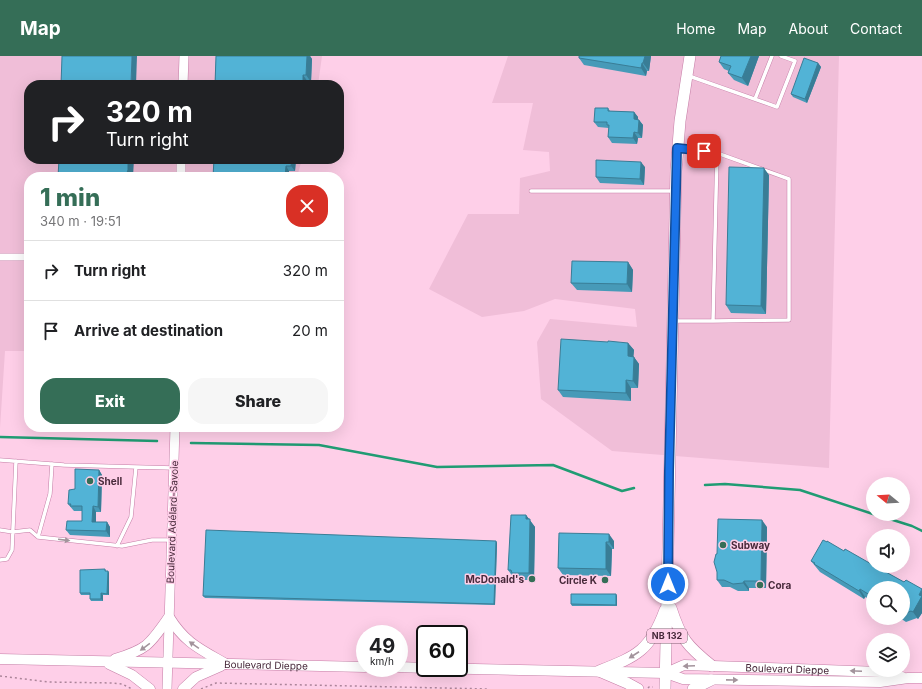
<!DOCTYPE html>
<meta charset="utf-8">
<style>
:root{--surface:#fff;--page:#f6f6f6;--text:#202124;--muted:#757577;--line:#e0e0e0;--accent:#356e57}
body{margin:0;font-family:Inter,sans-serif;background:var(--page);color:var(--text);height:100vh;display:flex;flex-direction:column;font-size:15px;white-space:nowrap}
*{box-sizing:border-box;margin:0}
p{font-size:13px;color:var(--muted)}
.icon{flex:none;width:22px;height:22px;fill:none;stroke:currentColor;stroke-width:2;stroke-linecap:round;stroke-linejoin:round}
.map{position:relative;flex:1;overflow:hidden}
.side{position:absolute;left:24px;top:116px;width:320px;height:260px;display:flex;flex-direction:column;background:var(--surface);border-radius:16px;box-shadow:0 4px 16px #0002}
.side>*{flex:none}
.top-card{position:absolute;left:24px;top:24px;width:320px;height:84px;border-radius:16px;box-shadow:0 4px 16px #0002;background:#202124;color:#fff;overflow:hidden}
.needle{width:26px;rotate:288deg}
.buttons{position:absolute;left:866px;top:421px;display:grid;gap:8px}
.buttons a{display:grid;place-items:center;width:44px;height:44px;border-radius:50%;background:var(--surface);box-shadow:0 4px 16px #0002;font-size:20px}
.speed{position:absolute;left:356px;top:569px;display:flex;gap:8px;font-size:20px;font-weight:700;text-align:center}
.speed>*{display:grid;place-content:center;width:52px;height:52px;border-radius:50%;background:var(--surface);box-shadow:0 4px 16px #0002;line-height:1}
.speed small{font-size:10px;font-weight:400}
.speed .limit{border:2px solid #111;border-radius:6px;background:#fff;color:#111}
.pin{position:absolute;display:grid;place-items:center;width:34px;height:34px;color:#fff;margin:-17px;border-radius:8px;box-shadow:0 2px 6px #0006}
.me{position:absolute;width:44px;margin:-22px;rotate:0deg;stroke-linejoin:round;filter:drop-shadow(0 0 3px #0008)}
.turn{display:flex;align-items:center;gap:14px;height:84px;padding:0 16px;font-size:18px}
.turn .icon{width:52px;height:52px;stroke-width:2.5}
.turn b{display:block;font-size:28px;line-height:34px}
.round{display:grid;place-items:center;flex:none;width:42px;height:42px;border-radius:16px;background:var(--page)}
.headline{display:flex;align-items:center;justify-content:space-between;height:68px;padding:0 16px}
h1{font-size:24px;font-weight:800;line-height:30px;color:var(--accent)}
.primary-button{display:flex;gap:8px;margin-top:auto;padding:8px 16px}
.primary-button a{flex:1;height:46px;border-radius:16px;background:var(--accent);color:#fff;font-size:16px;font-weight:800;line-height:46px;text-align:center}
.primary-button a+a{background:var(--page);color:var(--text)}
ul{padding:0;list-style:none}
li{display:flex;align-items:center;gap:12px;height:60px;padding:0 16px;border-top:1px solid var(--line)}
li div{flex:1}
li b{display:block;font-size:15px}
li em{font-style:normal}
header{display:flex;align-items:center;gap:24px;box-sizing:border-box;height:56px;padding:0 20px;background:var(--accent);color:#fff}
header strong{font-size:19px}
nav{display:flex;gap:22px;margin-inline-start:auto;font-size:14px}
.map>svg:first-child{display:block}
.built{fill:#f0bed8}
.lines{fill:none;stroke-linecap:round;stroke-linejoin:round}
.stream{stroke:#209c73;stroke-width:2.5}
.service-casing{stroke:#c57da6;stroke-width:4.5}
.minor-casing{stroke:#c57da6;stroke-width:8}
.tertiary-casing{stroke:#c57da6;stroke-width:10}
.secondary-casing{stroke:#c57da6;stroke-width:11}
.primary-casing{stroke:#c57da6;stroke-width:12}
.path{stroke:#ac859a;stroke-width:1.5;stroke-dasharray:2 3;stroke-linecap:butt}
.service{stroke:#fff;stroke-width:3.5}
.minor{stroke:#fff;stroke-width:7}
.tertiary{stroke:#fff;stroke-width:9}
.secondary{stroke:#fff;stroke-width:10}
.primary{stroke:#fff;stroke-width:11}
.wall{fill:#479ab8}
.shaded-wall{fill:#397d96}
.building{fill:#52b3d6;stroke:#397d96}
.oneway{fill:#a3949c}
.route-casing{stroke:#114b97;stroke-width:10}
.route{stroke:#1a73e8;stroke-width:7}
.poi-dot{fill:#356e57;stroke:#fecfe8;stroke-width:1.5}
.labels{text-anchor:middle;stroke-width:3;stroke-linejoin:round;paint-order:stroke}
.shield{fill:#fecfe8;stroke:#7e5b6e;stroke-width:1}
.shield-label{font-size:9px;font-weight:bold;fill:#47293a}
.poi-label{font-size:10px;font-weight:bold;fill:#47293a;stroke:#fecfe8;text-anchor:start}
.street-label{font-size:10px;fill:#47293a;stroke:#fecfe8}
</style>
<header>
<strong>Map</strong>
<nav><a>Home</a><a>Map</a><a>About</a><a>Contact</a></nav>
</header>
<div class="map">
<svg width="922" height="633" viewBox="0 0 922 633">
<rect width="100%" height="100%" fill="#fecfe8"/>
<!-- built -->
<path class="built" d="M0,0H322L318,29H29V103H302L297,121H29V295H5L0,372Z
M508,0H839L829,412L612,395L541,343L537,286L550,263L637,271L635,253L555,243L524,255L482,261L429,233L468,158H519L520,122L550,115L549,96L523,94L533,47H492Z"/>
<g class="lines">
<!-- stream -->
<path class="stream" d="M0,381L157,385
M191,387L319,389L437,411L553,409L622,435L634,432
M705,429L725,428L800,434L873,458
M874,458L912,470L922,475"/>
<defs>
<path id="service" d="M689,20L777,51L795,5L781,0
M755,43L772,0
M531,135H675
M674,265H713L717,97L680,92
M713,265L789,264V123L717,97
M0,404L64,409L173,412
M0,474L13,476L30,474L38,481L122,490L152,484H171
M38,481L50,438L52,408
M117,490L131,461L136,411
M0,504L7,503L12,494L16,405"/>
<path id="minor" d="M0,201H29"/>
<path id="tertiary" d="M183,29L184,0
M181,121V103
M167,633L175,371"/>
<g id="secondary">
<path id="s1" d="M0,603L365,611"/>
<path d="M115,603C148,593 150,588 169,561C185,587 200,593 226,608"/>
<path d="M109,608L132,619L150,633"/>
<path d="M399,611L425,612"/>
<path d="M426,612L666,617L683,623L880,626L908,622H922"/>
<path id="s2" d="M666,617L684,609L880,616L902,621"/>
<path d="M183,633L196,621L221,610"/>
</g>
<path id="primary" d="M671,552C681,583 687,590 712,610
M599,615C637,600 650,595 665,554
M599,615L627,627L638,633
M665,633L676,115L680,65L690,0
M693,633L711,624"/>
</defs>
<!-- service casing -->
<use href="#service" class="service-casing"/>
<!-- minor casing -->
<use href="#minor" class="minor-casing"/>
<!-- tertiary casing -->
<use href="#tertiary" class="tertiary-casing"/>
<!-- secondary casing -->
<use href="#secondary" class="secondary-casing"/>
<!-- primary casing -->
<use href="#primary" class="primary-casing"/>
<!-- path -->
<path class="path" d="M0,620L48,626L113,627L122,628L132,633
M648,632L649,631H653
M201,633L216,627L489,633"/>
<!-- service -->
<use href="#service" class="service"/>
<!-- minor -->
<use href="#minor" class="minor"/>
<!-- tertiary -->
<use href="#tertiary" class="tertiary"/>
<!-- secondary -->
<use href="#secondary" class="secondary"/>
<!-- primary -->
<use href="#primary" class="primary"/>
</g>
<!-- wall -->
<path class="wall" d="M216,0H310L312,3L311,26H308V29H215Z
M651,0L649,15H647L646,20L584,9L579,2Z
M721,0H759L748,30L734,24L728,17L729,15L724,13L719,6Z
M818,7L821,11L807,47L793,41L791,38Z
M608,52L610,55L634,56L638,61V64H639L643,69L642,82H638L637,88L612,87L608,81L609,72L598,71L594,66Z
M296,103L295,115H289V121H213Z
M645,111L644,129L600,127L596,121Z
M769,119L766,258L731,257L726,249Z
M628,206L633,214L632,236L577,234L571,227Z
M628,287L634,294L633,300L639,308L638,332H631V345L563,341L558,334Z
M99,414L102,419L101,456H96V466H107L110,471V481L70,479L66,474L82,465V455H74L68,448L75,433Z
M526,459L535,471L534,524H517L515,521H513L508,514Z
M767,471L766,532H749V535H738L730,531H722L717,524V498Z
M559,477L614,485V493H612L611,520L563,519L558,512Z
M496,485L497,487L495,549L205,542L203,540Z
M844,495L904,526L922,533V557L918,563L917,562L906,566L903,564L901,562H903V532H873V545L865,541L864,543L820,516L811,505Z
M105,513L106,515H108L109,517V539H103V545H91L90,543V539H81L80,537Z
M616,538L617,540V550H572L571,548Z"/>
<!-- shaded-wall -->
<path class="shaded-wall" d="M132,0H137L136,29H131Z
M307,0H310L312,3L311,26L306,19Z
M645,0H651L649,15L643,7Z
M751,0H759L748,30L742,22Z
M642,7L647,15L646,20L641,12Z
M818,7L821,11L807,47L805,43Z
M303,19L308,26V29H303Z
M634,56L638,61V69L634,63Z
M639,64L643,69L642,82L638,77Z
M634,76L638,82L637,88L633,82Z
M128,103H134L133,121H128L126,119Z
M292,103H296L295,115L291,110Z
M641,106L645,111L644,129L640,123Z
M286,110L289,115V121H285Z
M764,112L769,119L766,258L761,250Z
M628,206L633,214L632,236L627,228Z
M628,287L634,294L633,308L628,300Z
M634,301L639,308L638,332L633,325Z
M626,324L631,332V345L626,337Z
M99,414L102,419L101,456L98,451Z
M93,450L96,456V471L92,466Z
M526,459L535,471L534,524L529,517Z
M762,464L767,471L766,532L761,525Z
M107,466L110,471V481L106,475Z
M609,478L614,485V493L609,486Z
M496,485L497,487L495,549L494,548Z
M606,486L612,493L611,520L606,513Z
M108,515L109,517V539L107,538Z
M744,525L749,532V535L743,527Z
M860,533L865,541L864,543L859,535Z
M922,534V557L918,563L913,556L919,539Z
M101,537L103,539V545L101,543Z
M616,538L617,540V550L616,549Z
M886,562H889L888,565Z"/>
<!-- building -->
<path class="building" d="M62,0H132L131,29H61Z
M216,0H307L306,19H303V29H215Z
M579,0H645L643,7H642L641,12L579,2Z
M721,0H751L742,22L728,17L731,10L719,6Z
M804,2L818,7L805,43L791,38Z
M595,52H608V55L634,56V63L639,64L638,77L634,76L633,82L608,81L609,69H607V66H594Z
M59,103H128V114L126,119L125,121H58Z
M214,103H292L291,110H286L285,121H213Z
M596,104L641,106L640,123L596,121Z
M729,111L764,112L761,250L726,249Z
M572,205L628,206L627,228L571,227Z
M561,283L608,286V285L628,287V300L634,301L633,325L626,324V337L558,334Z
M75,413L99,414L98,451L93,450L92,466H107L106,475L66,474L67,465H82V450H70L71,448H68L69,434L75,433Z
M511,459H526V463H530L529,517H512L511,514H508Z
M718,463L762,464L761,525H744L743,527L733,528L724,524H717V516L714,506L716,498H717Z
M206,474L496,485L494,548L203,540Z
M559,477L609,478V486H606V513L558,512Z
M823,484L827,486V485L844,495L845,493L873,509V510H875L904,526L906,524L922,533L919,539L922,540L913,556L911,555L903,558V532H873V541L860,533L859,535L814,508L815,507L811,505Z
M105,513V515H108L107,538L101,537V543H90V537H80V514Z
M571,538H616V549L571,548Z"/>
<!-- one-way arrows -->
<defs><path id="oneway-solid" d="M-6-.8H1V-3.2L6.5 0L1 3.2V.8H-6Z"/></defs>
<g class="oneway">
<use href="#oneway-solid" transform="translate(64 484) rotate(7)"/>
<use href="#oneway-solid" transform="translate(194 589) rotate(-145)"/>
<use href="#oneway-solid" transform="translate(145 591) rotate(144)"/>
<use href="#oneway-solid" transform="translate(634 599) rotate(147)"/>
<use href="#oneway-solid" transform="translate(689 610) rotate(177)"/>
<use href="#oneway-solid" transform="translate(856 615) rotate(-178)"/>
<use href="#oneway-solid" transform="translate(732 624) rotate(1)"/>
</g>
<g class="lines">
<defs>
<path id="route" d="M668,528L669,415L677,92L704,95"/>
</defs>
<!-- route casing -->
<use href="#route" class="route-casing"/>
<!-- route -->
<use href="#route" class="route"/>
</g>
<!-- markers -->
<g class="poi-dot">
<circle cx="90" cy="425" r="4"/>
<circle cx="723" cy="489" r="4"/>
<circle cx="532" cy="523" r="4"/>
<circle cx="605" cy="524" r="4"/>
<circle cx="760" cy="529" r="4"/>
</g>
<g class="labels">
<!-- shield labels -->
<rect class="shield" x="647" y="573" width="40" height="14" rx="3"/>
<g class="shield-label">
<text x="667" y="583">NB 132</text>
</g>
<!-- poi labels -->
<g class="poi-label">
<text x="98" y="429">Shell</text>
<text x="731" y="493">Subway</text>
<text x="524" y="527" text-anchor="end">McDonald's</text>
<text x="597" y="528" text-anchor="end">Circle K</text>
<text x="768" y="533">Cora</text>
</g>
<!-- street labels -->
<g class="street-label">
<text transform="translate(172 466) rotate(-88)" y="4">Boulevard Adélard-Savoie</text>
<text dy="4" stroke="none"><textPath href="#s1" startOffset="266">Boulevard Dieppe</textPath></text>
<text dy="4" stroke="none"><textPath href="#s2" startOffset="123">Boulevard Dieppe</textPath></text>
</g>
</g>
</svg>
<div class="buttons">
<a><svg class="needle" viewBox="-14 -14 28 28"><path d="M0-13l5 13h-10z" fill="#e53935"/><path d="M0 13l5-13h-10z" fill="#757577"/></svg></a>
<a><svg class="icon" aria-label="sound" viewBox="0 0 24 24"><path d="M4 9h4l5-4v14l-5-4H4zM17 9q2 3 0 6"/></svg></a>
<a><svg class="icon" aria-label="search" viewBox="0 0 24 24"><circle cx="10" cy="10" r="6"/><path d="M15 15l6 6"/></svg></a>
<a><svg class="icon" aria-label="layers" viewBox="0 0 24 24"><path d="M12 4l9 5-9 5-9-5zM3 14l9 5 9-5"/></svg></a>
</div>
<div class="speed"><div>49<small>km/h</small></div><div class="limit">60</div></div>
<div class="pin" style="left:704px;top:95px;background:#d93025"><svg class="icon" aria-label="arrive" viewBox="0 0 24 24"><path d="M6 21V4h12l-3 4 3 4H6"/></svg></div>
<svg class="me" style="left:668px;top:528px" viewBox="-20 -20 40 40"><circle r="17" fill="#1a73e8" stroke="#fff" stroke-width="3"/><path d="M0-11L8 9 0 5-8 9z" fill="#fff"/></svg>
<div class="top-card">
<div class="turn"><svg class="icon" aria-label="right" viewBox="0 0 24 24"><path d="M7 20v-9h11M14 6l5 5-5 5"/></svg><div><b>320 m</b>Turn right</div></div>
</div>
<section class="side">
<div class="headline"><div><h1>1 min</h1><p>340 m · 19:51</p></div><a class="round" style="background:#d93025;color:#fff"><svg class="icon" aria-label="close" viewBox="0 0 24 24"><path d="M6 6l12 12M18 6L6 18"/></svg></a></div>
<ul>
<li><svg class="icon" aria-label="right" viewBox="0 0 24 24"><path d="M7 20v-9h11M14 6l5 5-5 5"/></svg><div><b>Turn right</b></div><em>320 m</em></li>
<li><svg class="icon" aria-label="arrive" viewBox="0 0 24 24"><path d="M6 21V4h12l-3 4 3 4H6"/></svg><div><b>Arrive at destination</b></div><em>20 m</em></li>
</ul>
<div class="primary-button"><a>Exit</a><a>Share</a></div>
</section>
</div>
